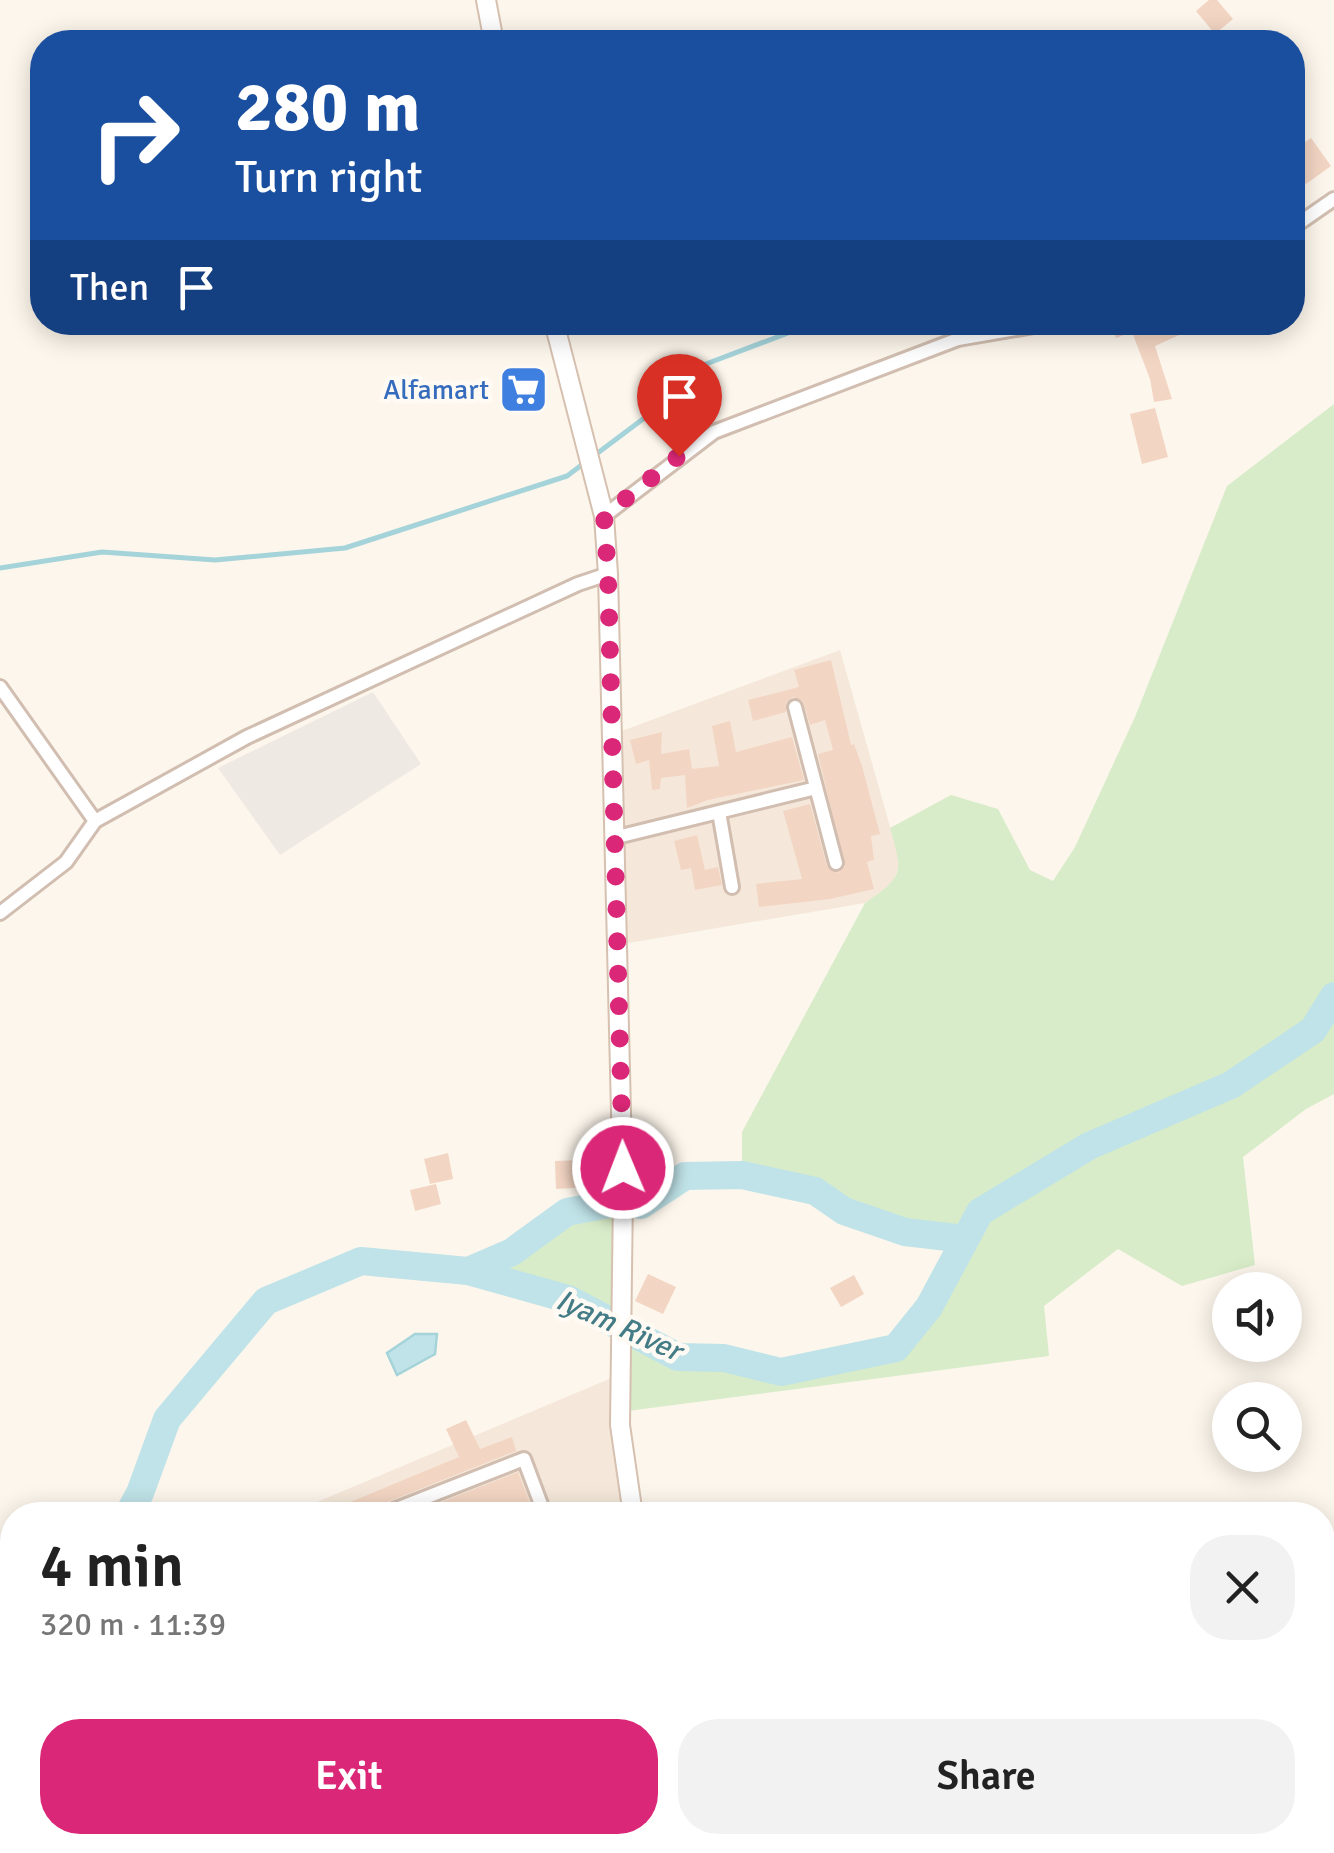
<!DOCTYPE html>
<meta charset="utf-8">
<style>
:root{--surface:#fff;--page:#f2f2f2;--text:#222;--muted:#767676;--accent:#db2777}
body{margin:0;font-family:Signika,sans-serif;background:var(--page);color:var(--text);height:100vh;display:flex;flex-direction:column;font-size:38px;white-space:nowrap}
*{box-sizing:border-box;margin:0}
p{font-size:32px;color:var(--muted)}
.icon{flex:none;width:55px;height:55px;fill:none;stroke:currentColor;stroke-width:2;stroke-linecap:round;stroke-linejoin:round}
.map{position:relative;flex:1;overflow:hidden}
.side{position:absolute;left:0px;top:1502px;width:1335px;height:352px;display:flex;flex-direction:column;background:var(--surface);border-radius:40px 40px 0 0;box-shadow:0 5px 25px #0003}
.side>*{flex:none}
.top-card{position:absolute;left:30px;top:30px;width:1275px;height:305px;border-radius:40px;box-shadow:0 5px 25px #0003;background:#1a4fa0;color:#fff;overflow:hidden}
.fabs{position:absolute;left:1212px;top:1272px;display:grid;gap:20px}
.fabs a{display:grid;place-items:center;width:90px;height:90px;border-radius:50%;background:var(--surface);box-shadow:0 5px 25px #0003;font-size:50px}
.pin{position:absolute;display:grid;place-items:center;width:85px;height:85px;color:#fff;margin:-102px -42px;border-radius:50% 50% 50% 0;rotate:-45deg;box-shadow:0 0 10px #0007}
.pin .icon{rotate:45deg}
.me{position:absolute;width:110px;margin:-55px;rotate:359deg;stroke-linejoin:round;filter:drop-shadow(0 0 8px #0008)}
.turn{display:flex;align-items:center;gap:35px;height:210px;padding:0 40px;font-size:45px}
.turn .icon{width:130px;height:130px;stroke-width:2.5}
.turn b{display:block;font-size:70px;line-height:85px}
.then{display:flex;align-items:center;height:95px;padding:0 40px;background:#0003;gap:20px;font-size:38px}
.round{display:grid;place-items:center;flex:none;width:105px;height:105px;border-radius:40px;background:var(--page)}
.headline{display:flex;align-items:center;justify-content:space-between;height:170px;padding:0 40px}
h1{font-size:60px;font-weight:600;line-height:75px}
.primary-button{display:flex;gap:20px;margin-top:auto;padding:20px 40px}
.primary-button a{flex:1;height:115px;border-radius:40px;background:var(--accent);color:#fff;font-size:40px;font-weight:600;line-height:115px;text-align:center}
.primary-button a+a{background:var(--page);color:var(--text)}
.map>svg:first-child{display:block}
.residential{fill:#f5e8da}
.industrial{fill:#efe9e4}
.green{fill:#d8ecc9}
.water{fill:#bfe3e8;stroke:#a5d3da;stroke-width:2.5}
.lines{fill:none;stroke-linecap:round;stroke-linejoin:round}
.stream{stroke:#a5d3da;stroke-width:5}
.river{stroke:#bfe3e8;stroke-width:28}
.building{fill:#f3d5c3}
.street-casing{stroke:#d1beb0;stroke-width:18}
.secondary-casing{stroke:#d6c0b0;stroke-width:22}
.path{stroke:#d9b8a5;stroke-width:2.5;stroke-dasharray:2.5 8;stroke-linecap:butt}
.street{stroke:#fff;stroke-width:12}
.secondary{stroke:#fff;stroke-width:18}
.route{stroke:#db2777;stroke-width:18;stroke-dasharray:0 32.4}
.labels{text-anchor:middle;stroke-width:9;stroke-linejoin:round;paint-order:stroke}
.shop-label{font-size:28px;fill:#366cbe;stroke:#fffaf3;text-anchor:end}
.water-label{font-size:30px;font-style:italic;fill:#437c86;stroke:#fffaf3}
</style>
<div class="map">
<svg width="1334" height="1853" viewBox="0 0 1334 1853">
<rect width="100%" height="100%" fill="#fdf6ec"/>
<!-- residential -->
<path class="residential" d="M840,650L900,862L893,884L865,903L617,945L611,735Z
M621,1374L633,1515L283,1514L317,1502Z"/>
<!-- industrial -->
<path class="industrial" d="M373,692L421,764L280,855L218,768Z"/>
<!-- green -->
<path class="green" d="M1334,404V1094L1306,1109L1243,1157L1255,1265L1182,1286L1118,1249L1044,1306L1049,1356L620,1412L623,1328L568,1299L468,1271L512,1252L567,1212L624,1201L623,1328L678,1357L724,1358L781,1372L896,1348L929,1307L965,1240L905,1232L844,1211L815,1191L742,1175V1132L865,903C904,876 903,873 890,828L951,795L998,809L1030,870L1053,881L1075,847L1135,717L1227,486Z"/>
<!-- water -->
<path class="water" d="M415,1334H437L435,1354L397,1375L387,1353Z"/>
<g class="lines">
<!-- stream -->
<path class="stream" d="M0,568L102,552L215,560L345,548L567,476L643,419L698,367L817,322"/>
<!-- river -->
<path class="river" d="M468,1271L512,1252L567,1212L624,1201L641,1205L685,1176L742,1175L815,1191L844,1211L905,1232L965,1239
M128,1515L140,1493L167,1419L266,1301L361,1261L468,1271L568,1299L678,1357L724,1358L781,1372L896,1348L929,1307L980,1212L1089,1146L1231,1085L1313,1030L1334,996
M0,1641L12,1635"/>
</g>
<!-- building -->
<path class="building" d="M1209,0H1217L1233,19L1215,34L1196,11Z
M1292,125L1304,143L1311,138L1331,166L1306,184L1292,164Z
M1110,322H1208L1155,346L1172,399L1154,402L1150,379L1132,332L1116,338Z
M1155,408L1168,457L1142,464L1130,414Z
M831,660L851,745L854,744L862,766L880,834L871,836L874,860L867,862L874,889L830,899L759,907L756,884L802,879L783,811L810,804L827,866L838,873L845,867L818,754L833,750L825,720L810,725L803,701L793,697L786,703V712L753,721L748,700L799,687L794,670Z
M730,721L736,752L792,737L804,780L708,800L687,808L685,775L661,778L660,789L652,790L649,760L636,764L630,740L662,732L661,754L689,749L692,769L719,766L712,726Z
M697,835L705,870L718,867L722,885L695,890L691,868L681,870L674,841Z
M448,1153L453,1179L430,1184L424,1159Z
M610,1159V1186L556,1189L555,1161Z
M436,1184L441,1204L415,1211L410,1190Z
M648,1274L676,1287L663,1314L635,1301Z
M854,1275L864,1294L841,1307L830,1288Z
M466,1420L480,1449L512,1437L516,1451L377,1506L371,1515H319L459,1457L446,1429Z
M518,1472L531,1506L509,1515H408Z"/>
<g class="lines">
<defs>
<path id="street" d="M1292,228L1334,199
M604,516L714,432L958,339L1057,322
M0,687L95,821
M795,707L836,863
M719,812L732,887
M613,838L816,788
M0,913L66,862L95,821L247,737L578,584L608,574
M381,1515L524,1459L545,1515
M463,1842L465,1849L472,1842"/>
<path id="secondary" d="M486,0L494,42
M554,322L604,516L608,574L623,1195L620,1425L633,1515
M763,1842L767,1853"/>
</defs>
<!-- street casing -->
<use href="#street" class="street-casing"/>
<!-- secondary casing -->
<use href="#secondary" class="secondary-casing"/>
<!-- path -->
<path class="path" d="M1322,1689L1334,1678
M1079,1853L1093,1842"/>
<!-- street -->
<use href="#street" class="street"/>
<!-- secondary -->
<use href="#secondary" class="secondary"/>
</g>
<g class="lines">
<!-- route -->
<path class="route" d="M623,1168L608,574L604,516L679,456"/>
</g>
<!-- icons -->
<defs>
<symbol id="supermarket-square" viewBox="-11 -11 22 22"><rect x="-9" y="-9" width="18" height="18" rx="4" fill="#3f7fe0" stroke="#fffaf3"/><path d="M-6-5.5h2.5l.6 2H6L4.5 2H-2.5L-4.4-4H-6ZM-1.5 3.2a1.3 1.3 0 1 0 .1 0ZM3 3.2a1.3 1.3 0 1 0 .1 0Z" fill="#fff"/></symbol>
</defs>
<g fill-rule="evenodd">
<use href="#supermarket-square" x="496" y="362" width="55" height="55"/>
</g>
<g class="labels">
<!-- shop labels -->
<g class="shop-label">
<text x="489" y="399">Alfamart</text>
</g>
<!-- water labels -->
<g class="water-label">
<text transform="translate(619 1325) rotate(24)" y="10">Iyam River</text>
</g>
</g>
</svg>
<div class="fabs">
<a><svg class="icon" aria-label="sound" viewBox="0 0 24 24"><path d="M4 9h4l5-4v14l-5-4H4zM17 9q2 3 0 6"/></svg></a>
<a><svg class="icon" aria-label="search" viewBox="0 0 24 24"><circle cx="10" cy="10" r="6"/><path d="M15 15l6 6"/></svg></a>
</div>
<div class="pin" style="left:679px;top:456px;background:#d93025"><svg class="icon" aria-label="arrive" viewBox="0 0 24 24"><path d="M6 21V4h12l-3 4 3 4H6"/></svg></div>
<svg class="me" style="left:623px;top:1168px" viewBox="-20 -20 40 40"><circle r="17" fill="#db2777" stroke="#fff" stroke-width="3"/><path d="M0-11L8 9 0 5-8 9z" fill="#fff"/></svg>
<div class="top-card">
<div class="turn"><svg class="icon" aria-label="right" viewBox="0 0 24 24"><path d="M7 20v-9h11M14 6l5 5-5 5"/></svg><div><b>280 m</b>Turn right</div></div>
<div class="then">Then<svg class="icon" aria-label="arrive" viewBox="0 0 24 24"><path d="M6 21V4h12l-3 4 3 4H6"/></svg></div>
</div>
<section class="side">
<div class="headline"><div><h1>4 min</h1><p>320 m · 11:39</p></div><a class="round"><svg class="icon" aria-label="close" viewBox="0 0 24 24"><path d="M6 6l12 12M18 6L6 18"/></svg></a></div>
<div class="primary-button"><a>Exit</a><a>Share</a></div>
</section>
</div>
